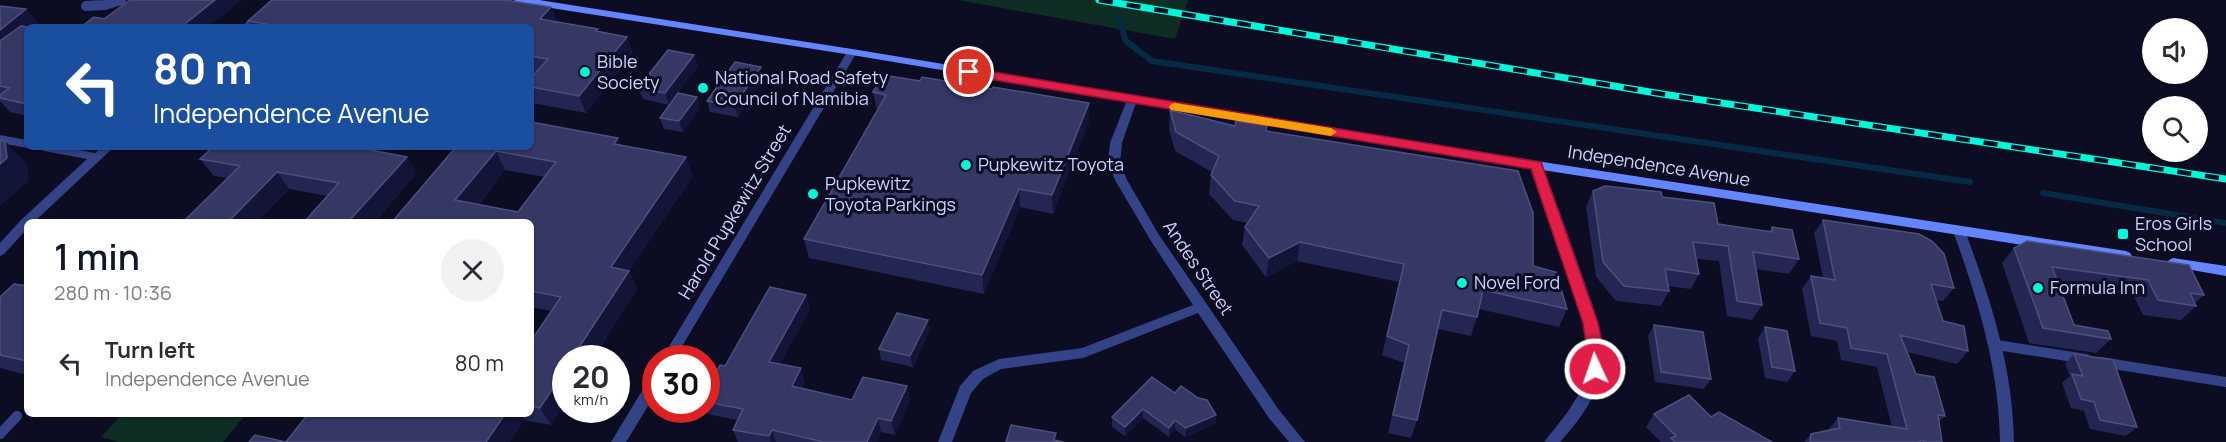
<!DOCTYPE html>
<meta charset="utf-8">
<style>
:root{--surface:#fff;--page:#f2f2f3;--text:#2b2b33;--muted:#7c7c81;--accent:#111827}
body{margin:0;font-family:Manrope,sans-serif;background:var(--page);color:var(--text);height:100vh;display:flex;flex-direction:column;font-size:22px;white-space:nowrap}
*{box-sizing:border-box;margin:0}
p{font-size:20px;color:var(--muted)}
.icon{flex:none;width:33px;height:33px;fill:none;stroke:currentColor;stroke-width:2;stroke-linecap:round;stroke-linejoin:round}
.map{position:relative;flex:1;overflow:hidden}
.details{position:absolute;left:24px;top:219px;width:510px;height:198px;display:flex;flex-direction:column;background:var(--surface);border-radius:9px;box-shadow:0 2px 4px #0004}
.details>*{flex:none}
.banner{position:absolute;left:24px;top:24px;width:510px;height:126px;border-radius:9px;box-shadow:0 2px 4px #0004;background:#1a4fa0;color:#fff;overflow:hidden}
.fabs{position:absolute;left:2142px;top:18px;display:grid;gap:12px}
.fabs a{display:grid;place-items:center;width:66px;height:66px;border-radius:50%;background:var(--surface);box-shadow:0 2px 4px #0004;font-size:30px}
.speed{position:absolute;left:552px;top:345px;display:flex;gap:12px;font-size:30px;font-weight:700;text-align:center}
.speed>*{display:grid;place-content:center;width:78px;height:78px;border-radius:50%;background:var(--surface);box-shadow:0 2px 4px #0004;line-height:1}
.speed small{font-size:15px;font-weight:400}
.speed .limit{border:9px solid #d22;background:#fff;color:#111}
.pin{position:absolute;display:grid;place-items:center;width:51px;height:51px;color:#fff;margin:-26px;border:3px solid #fff;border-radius:50%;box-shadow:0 2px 6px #0007}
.me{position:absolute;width:66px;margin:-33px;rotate:357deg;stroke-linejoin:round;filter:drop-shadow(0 0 4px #0008)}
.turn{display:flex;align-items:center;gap:21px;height:126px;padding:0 30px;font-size:27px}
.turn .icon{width:78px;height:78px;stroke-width:2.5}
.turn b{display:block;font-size:42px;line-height:51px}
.round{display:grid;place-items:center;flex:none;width:63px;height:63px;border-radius:32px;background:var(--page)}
.head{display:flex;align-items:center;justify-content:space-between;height:102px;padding:0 30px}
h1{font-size:36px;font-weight:600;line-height:45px;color:var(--accent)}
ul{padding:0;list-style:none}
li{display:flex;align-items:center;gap:18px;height:84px;padding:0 30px}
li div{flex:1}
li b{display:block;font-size:22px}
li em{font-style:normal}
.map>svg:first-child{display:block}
.green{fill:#0e2e25}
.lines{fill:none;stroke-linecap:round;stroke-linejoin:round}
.stream{stroke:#052a43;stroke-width:6}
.service{stroke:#334386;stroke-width:10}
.minor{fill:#334386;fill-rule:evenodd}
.secondary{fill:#6584ff;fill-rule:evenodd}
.rail-casing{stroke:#00f9da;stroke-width:7}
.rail{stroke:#0c0d23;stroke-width:4.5;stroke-dasharray:14;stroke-linecap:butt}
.wall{fill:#232553;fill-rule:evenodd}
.shaded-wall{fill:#121438}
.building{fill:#353865;stroke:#4d507e;stroke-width:1.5;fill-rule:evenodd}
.route{fill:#e11d48;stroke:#92132f;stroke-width:1.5}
.slow{fill:#f59e0b}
.poi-dot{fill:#00f9da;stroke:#0c0d23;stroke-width:2}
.labels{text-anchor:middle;stroke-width:6;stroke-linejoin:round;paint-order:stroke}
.poi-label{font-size:18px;fill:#ced4ff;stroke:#0c0d23;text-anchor:start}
.street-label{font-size:18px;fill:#ced4ff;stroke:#0c0d23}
</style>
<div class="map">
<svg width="2226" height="442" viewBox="0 0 2226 442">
<rect width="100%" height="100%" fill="#0c0d23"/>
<!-- green -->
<path class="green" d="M958,0H1188L1175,39Z
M122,414H246L223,442H120L101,437Z"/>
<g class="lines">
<!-- stream -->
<path class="stream" d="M1118,16L1126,41L1152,61L1970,182
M2043,193L2226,223"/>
<!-- service -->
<path class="service" d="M86,6L105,5L121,0
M1997,345L2086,359
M2101,362L2226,382
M0,434L17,416"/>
<!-- minor -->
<path class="minor" d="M271,0H282L252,27H241Z
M852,49L857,52L675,358H662L847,52Z
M1132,96L1137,100L1122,143L1120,163L1127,180L1159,235L1206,303L1279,410L1305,442H1289L1269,418L1198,313L1083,358L1001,369L983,379L971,393L952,442H938L960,386L973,371L999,359L1082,348L1193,305L1151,241L1115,180L1108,163L1110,143L1127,100Z
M0,135L27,140V147H30L27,148L0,143Z
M38,147H65L95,153L101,147H114L34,222H27V229L4,254L0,256V243L21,220L87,159L44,151Z
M1536,161L1542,165C1555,199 1568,234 1580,269C1590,299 1606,334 1602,367C1598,396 1579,421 1560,442H1544L1567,413L1582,389L1588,368L1589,348L1586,329L1575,291L1530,165Z
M1959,226L1963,228L1965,231C1991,300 2013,368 2014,442H2000C1999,368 1978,300 1953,231L1955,228Z
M656,375V393L626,442H611L651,376Z"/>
<!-- secondary -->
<path class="secondary" d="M514,0H539L852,49L1536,161L2126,251L2130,253L2132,256L2130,259L2126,261L1536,169L852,55L519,3Z
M2173,258L2226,266V276L2169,266L2167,263L2169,260Z"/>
<defs>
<path id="rail" d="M1099,0L1662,94L2226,179"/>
</defs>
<!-- rail casing -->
<use href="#rail" class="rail-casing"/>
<!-- rail -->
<use href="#rail" class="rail"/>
</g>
<!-- wall -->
<path class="wall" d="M0,6L26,9L38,23L33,27H27V116L10,112L0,101Z
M551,7L557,22L599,31L633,53L586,113L532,103L531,100V78L536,72H531V27H252L248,21Z
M698,66L669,105L643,99L638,88Z
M761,67L764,78L738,117L710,112L707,101Z
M920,81L1089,122L1053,214L1020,207L984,294L809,258L804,239L877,111L873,92Z
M697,97L700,108L683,132L664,129L660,118Z
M1170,110L1235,126L1267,131L1533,266L1567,309L1559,327L1479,309L1477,317L1471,336L1438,329L1417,420L1411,438L1388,433L1404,363L1382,355L1399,282L1297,261L1266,277L1242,245L1245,227L1247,223L1233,220L1209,194L1211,175L1212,172L1175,151L1169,129Z
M618,138L621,145L693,176L629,271L637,289L551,425L524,420L510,442H249H286L308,414H531V341L552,311L531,307V222H392L456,147ZM505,170L545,177L518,212L478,205Z
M205,147H355L417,173L375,222H304L328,196L289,189L257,222H183L228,178L214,176L200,159L211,148Z
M1593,191L1662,197L1718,224L1769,231L1772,227L1799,259L1789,274L1756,269L1762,305L1752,320L1727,316L1719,261L1697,259L1699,274L1691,289L1668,286L1669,291L1661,306L1616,301L1596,277L1586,207Z
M1823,220L1954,288L1943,301L1936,300L1943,321L1968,351L1957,364L1907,352L1916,374L1945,416L1939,422L1942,442H1804L1811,434L1828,430L1838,418L1892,427L1877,367L1841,360L1837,341L1811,336L1802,289L1811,276L1823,278L1814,233Z
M2027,241L2204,295L2195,303L2196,306L2181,320L2143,315L2133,295L2059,284L2074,325L2111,339L2096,353L2029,343L2002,263L2014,248Z
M27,286V375L0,368V297Z
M806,295L810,309L780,364L805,382L802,388L852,400H910L895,435L881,432L877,442H738L733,430L737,420L707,414L705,410H706V390L725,366Z
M1654,325L1711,379L1704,389L1655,382L1648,336Z
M1765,327L1795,371L1787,382L1765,378L1758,338Z
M930,330L913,367L881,360L879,349Z
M2074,354L2137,427L2126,436L2090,429L2084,411L2071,408L2062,383L2070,376L2065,364Z
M1175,393L1216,415L1215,424L1185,437L1175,429L1169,437L1143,418L1125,436L1112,427V417Z
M1654,414L1711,417L1772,442H1661L1646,427Z"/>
<!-- shaded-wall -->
<path class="shaded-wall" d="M215,0H242L209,27H181Z
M551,7L558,24L540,19Z
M26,9L38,23L33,27H27L7,48L0,41V30Z
M627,37L633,53L586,113L579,96Z
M694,55L698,66L669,105L665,93Z
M761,67L764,78L738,117L734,106Z
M697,97L700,108L683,132L679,121Z
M1089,103V122L1053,214L1052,195Z
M618,138L626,157L614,144Z
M5,141L27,164L29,181L0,206V164Z
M496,151L505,170L466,219L455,200Z
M407,157L417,173L375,222H348Z
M686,157L693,176L629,271L637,289L593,358H572L611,267Z
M277,172L289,189L257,222H228Z
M1019,189L1020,207L984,294L982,275Z
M1300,242L1297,261L1266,277L1269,258Z
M806,295L810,309L774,376L769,362Z
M928,320L930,330L913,367L910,356Z
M566,368V402L551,425L540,408Z
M801,368L805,382L797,400L792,386Z
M907,386L910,400L895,435L891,421Z
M1143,409V418L1125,436V427Z
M505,414H521L524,420L510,442H486Z
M1216,415L1215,424L1185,437L1186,428Z
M878,418L881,432L877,442H867Z
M1175,420V429L1169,437V428Z
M772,430L776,442H771L769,436Z"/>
<!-- building -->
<path class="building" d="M130,0H215L181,27H81L94,17L104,19Z
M272,0H505L551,7L540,19L598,29L596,31L627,37L579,96L531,87V78L548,59L531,56V27H271L272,25L248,21Z
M0,6L26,9L0,30Z
M21,26L27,27V104L0,98V95L9,88L0,86V41Z
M668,50L694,55L665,93L638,88Z
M735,62L761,67L734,106L707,101Z
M883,75L920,81L922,77L992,89L993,87L1089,103L1052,195L1019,189L982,275L804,239L886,95L873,92Z
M678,93L697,97L679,121L660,118Z
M1170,110L1235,126L1236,121L1267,126L1266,131L1518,171L1533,213V266L1556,272L1567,309L1483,290L1477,317L1442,310L1417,420L1393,415L1409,345L1387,336L1404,264L1300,242L1269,258L1245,227L1259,206L1235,201L1211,175L1219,156L1176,132Z
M531,122L618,138L614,144L686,157L611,267L629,271L572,358H566V368L540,408L531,406V341L561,297L531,291V222H392L456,147H531ZM496,151L556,162L518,212L455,200Z
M0,140L5,141L7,158L0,164Z
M213,147H355L407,157L348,222H304L339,183L277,172L228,222H183L240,166L200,159Z
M1605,186L1661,192L1662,197L1714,203L1718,224L1772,232V227L1792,230L1799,259L1753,252L1762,305L1737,301L1728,246L1693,242L1699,274L1665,269L1669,291L1624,286L1603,262L1593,191Z
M1823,220L1919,234L1932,241L1944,254L1954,288L1931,284L1943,321L1964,326L1968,351L1900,335L1916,374L1934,377L1945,416L1938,415L1942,442H1926L1920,440V442H1810L1811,434L1840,428L1838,418L1907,429L1887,354L1851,348L1847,328L1820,323L1811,276L1835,280Z
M2027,241L2189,265L2204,295L2190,293L2196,306L2158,300L2148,280L2052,267L2074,325L2108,331L2111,339L2043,328L2014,248Z
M14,284L27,286V361L0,355V297Z
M770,287L806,295L769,362L801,368L792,386L852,400L863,377L907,386L891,421L878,418L867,442H824L772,430L769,436L733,430L743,409L706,402V390L720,365L725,366Z
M897,313L928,320L910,356L879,349Z
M1654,325L1703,332L1711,379L1661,372Z
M1765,327L1787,331L1795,371L1772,367Z
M2074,354L2113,360L2137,427L2100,420L2094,402L2081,399L2072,374L2083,376Z
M1152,377L1175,393L1181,386L1198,398L1207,400L1216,415L1186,428L1175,420L1169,428L1143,409L1125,427L1112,417Z
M1689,395L1711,417L1719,412L1772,442H1675L1671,438L1676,436L1654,414Z
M308,414H505L486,442H249L255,435L286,442Z
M1011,425L1056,433L1054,440L1064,442H1006Z"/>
<!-- route -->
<path class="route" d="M969,68L1541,162L1598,323C1601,338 1608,359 1601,374L1595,375L1590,374L1583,323L1531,169L964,75V69Z"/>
<!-- slow -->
<path class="slow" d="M1175,103L1331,128L1337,132L1331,136L1171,110L1169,107L1171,104Z"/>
<!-- markers -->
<g class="poi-dot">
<circle cx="585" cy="72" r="6"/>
<circle cx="703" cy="88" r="6"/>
<circle cx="966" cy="165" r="6"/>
<circle cx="813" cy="194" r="6"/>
<rect x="2117" y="228" width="12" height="12" rx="3"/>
<circle cx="1462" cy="283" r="6"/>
<circle cx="2038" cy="288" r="6"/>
</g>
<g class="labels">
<!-- poi labels -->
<g class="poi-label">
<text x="597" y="68">Bible<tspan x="597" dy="21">Society</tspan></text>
<text x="715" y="84">National Road Safety<tspan x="715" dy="21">Council of Namibia</tspan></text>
<text x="978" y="171">Pupkewitz Toyota</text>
<text x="825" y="190">Pupkewitz<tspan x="825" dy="21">Toyota Parkings</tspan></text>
<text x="2135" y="230">Eros Girls<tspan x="2135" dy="21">School</tspan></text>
<text x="1474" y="289">Novel Ford</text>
<text x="2050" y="294">Formula Inn</text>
</g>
<!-- street labels -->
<g class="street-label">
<text transform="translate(1659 166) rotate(9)" y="6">Independence Avenue</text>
<text transform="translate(735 212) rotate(-59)" y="6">Harold Pupkewitz Street</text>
<text transform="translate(1198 268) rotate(56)" y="6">Andes Street</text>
</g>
</g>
</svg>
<div class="fabs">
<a><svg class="icon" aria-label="sound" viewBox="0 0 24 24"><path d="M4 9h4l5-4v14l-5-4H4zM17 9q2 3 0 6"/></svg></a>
<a><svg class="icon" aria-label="search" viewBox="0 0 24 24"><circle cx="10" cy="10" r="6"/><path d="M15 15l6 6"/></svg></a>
</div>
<div class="speed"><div>20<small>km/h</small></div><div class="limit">30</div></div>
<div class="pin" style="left:969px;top:72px;background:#d93025"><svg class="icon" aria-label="arrive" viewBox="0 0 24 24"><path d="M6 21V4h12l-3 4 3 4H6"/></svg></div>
<svg class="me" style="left:1595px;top:369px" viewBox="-20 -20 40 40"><circle r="17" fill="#e11d48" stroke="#fff" stroke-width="3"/><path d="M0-11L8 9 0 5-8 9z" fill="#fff"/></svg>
<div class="banner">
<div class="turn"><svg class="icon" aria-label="left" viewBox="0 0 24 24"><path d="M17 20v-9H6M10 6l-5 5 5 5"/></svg><div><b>80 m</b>Independence Avenue</div></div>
</div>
<section class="details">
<div class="head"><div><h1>1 min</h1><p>280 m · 10:36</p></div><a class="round"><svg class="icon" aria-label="close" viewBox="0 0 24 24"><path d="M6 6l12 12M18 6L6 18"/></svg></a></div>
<ul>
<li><svg class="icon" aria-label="left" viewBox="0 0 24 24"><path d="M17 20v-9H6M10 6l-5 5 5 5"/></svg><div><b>Turn left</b><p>Independence Avenue</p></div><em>80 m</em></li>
</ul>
</section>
</div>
